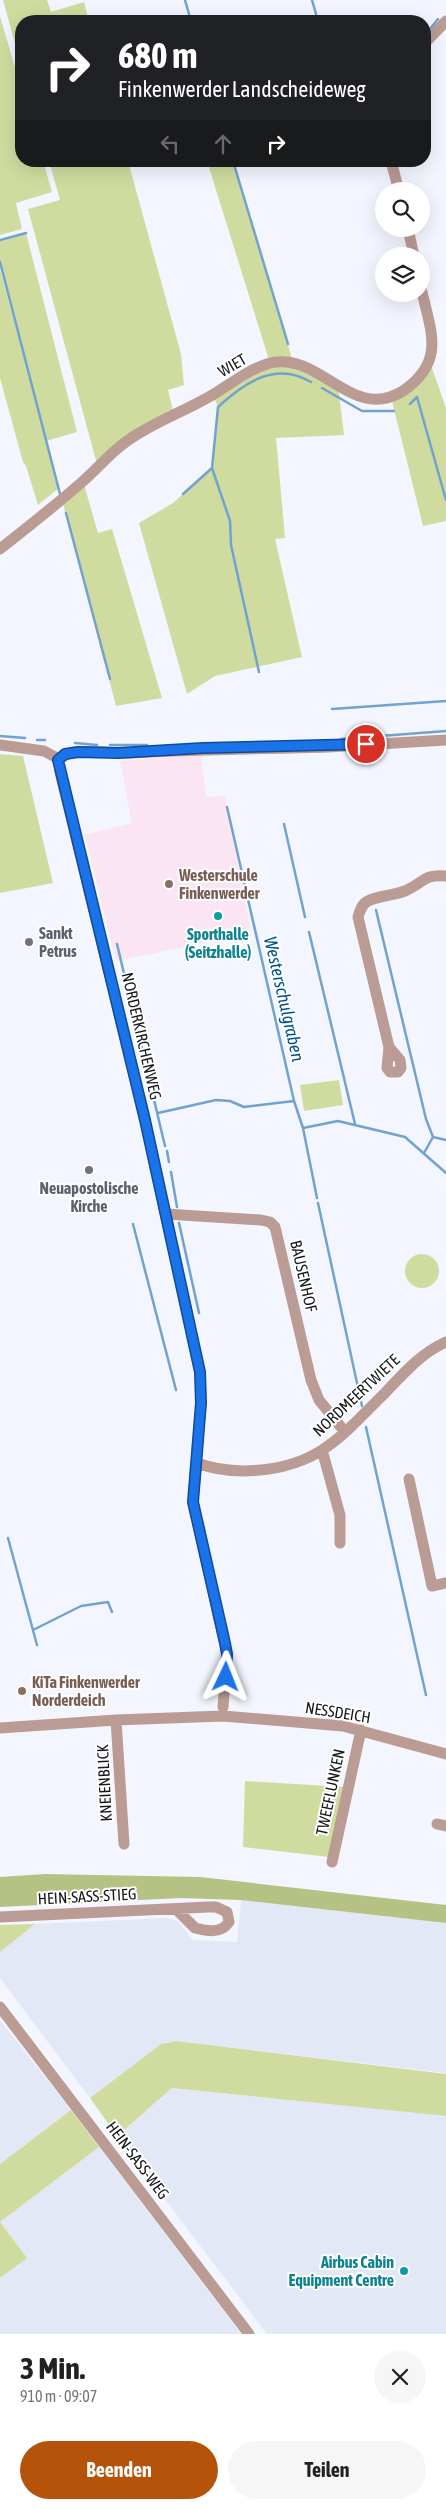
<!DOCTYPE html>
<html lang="de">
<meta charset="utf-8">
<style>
:root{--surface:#fff;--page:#f6f6f6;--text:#202124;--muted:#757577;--accent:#b45309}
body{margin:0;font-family:"Asap Condensed",sans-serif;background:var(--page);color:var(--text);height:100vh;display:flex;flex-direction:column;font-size:19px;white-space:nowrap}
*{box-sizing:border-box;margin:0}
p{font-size:16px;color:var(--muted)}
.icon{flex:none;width:28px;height:28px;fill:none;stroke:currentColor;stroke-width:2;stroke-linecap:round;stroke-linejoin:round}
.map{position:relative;height:2334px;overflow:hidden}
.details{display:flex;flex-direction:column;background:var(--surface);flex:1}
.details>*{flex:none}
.top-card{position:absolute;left:15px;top:15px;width:416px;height:152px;border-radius:20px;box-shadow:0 5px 20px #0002;background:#202124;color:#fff;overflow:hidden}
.tools{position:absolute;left:375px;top:182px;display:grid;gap:10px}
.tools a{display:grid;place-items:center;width:55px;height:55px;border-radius:50%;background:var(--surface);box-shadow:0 5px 20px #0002;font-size:25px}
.pin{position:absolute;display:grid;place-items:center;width:42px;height:42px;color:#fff;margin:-21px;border:2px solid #fff;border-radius:50%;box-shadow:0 1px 5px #0007}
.me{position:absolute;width:55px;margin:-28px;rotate:2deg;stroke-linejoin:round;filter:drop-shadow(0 0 4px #0008)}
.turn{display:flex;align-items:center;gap:18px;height:105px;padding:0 20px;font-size:22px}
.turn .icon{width:65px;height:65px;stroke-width:2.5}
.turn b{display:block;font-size:35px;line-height:42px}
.lanes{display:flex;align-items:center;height:48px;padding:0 20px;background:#0003;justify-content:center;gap:25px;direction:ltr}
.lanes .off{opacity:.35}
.round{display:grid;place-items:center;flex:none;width:52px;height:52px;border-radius:26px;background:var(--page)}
.head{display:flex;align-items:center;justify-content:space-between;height:85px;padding:0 20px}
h1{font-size:30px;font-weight:700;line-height:38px}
.cta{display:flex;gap:10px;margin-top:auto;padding:10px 20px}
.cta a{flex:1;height:58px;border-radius:30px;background:var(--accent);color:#fff;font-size:20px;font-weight:700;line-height:58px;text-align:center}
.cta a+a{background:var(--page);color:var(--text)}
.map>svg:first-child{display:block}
.built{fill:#e2e8f6}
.education{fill:#fbe5f3}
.green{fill:#d0dc9f}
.forest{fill:#b6c284}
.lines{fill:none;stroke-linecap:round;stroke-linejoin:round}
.stream{stroke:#72a2ce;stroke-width:2.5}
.minor{stroke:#ba9c95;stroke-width:11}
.route-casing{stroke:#114b97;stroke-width:12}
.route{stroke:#1a73e8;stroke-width:9}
.education-dot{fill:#8d6e63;stroke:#fff;stroke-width:2}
.culture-dot{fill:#0f9aa8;stroke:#fff;stroke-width:2}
.worship-dot{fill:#6b7280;stroke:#fff;stroke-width:2}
.labels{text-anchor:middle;stroke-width:4;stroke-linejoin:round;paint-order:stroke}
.street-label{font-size:16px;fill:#16171a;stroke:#fff}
.education-label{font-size:16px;font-weight:bold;fill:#785e54;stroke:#fff;text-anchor:start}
.worship-label{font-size:16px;font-weight:bold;fill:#5b616d;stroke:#fff;text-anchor:start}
.culture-label{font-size:16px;font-weight:bold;fill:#0d838f;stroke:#fff}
.water-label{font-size:18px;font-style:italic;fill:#005288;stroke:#fff}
</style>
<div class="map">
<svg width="446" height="2334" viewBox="0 0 446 2334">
<rect width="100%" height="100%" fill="#f3f6fe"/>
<!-- built -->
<path class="built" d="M241,1900L446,1923V2073L176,2041L161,2044L90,2098L0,1978V1952L35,1924L166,1918L178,1921L193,1940L237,1942Z
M0,2020L71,2110L0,2164Z
M172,2088L446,2116V2334H267L117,2136Z
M99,2147L241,2334H0V2278L27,2258L0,2222Z"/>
<!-- education -->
<path class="education" d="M191,755L201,756L206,797L225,796L251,933L116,961L85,835L132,823L120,761Z"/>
<!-- green -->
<path class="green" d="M3,0H47L51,12L84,2L89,21H21V65Z
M0,16L21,88V161H43L52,192L16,203L22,229L0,235Z
M49,161H128L181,354L184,385L168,390L174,415L98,468L28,209L60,200Z
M207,161H233L293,362L338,385L344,435L276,438L285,538L275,539L302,657L215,676L187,694L139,523L173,503L212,468L218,407L213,395L270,363Z
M26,233L77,432L46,441L59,488L38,505L26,466L23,462L0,378V269L33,391L0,262V240Z
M431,365L446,408V521L423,526L391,397Z
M83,481L98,533L112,529L162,698L116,706L62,500Z
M0,754L23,756L53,883L0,893Z
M339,1080L343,1105L304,1111L300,1085Z
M405 1271a17 17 0 1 1 34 0a17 17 0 1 1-34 0Z
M245,1781L344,1787L329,1857L243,1847Z
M35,1924L0,1952V1925Z
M176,2041L446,2074V2116L172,2088L117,2136L90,2098L161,2044Z
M71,2110L99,2147L0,2222L27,2258L0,2278V2164Z"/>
<!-- forest -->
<path class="forest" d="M45,1874L200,1877L446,1905V1923L241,1900L181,1898L0,1907V1877Z"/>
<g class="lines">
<!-- stream -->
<path class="stream" d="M185,0L191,21
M312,0L318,21
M425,35L438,19
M233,161L288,344
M0,240L26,233
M0,262L60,494
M322,388L362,411H394
M410,404L417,397L446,500
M212,468L230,521L231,545L259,672
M183,494L212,468L218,407C245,382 276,361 311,382
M66,513L110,679
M332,709L446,701
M0,736L25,738
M341,739L446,731
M37,740H45
M75,743L97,745
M110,745H147
M227,807L294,1101L303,1128L317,1198
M284,824L305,917
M376,910L426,1119L433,1137
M309,932L355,1124
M117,944L165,1146
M158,1113L216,1100L230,1101L244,1107L294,1101
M303,1128L338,1121L405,1137L446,1173
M167,1151L169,1162
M424,1153L433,1137L446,1140
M171,1172L177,1207
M318,1203L362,1406
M179,1223L199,1313
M133,1224L176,1390
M366,1427L426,1695
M8,1538L37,1645
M33,1630L81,1606L108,1602L112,1612"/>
<!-- minor -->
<path class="minor" d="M425,43L446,21
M391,161L399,191
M408,229L414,256
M0,549C28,527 56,505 82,482C97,469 111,452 127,441C153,422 186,411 214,394C232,383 249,369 270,363C321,351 351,423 403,391C446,361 431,332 421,288
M0,745L44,751L59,759
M59,759L60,772L145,1120L200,1372L201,1403L193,1502L227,1654L223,1707
M59,759C72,746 112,754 130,753C196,749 262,749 328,747C367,745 407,742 446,740
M389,1047L400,1060L401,1068L398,1072H390L387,1068L389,1047L358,917C360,910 362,904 368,901C380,895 395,896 407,890C424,882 424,874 446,876
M166,1214L261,1220L270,1222L275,1227L311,1380L319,1400L345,1432
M322,1450L340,1515V1543
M197,1463C235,1477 288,1472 322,1450C346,1435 365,1412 385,1393C403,1374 421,1353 446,1342
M409,1479L432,1586L446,1583
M116,1720L124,1844
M0,1728L116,1720L223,1716L343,1726L446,1754
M437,1824L446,1826
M332,1862L361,1730
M0,1917L208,1907H216L227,1912L229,1922C221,1934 207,1931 195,1928L176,1909
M0,2007L249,2334"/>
</g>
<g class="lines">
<defs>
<path id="route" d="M226,1677L227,1654L225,1643L193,1502L201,1403L200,1372L145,1120L58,760L65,754L78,752L118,753L203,748L366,744"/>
</defs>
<!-- route casing -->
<use href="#route" class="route-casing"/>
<!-- route -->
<use href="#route" class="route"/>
</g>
<!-- markers -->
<g class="education-dot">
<circle cx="169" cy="884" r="5"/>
<circle cx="22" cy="1691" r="5"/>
</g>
<g class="culture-dot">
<circle cx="218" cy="916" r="5"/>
<circle cx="404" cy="2271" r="5"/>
</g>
<g class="worship-dot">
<circle cx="29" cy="942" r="5"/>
<circle cx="89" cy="1170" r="5"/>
</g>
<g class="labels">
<!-- street labels -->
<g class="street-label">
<text transform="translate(232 365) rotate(-30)" y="6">WIET</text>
<text transform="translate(142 1036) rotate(77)" y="6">NORDERKIRCHENWEG</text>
<text transform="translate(304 1276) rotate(77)" y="6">BAUSENHOF</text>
<text transform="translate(356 1395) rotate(-43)" y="6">NORDMEERTWIETE</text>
<text transform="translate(338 1712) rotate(9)" y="6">NESSDEICH</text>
<text transform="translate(104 1783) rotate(-93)" y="6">KNEIENBLICK</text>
<text transform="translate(330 1792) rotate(-78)" y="6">TWEEFLUNKEN</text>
<text transform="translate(87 1896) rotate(-3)" y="6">HEIN-SASS-STIEG</text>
<text transform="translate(138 2160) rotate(53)" y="6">HEIN-SASS-WEG</text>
</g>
<!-- education labels -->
<g class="education-label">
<text x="179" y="881">Westerschule<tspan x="179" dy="18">Finkenwerder</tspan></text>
<text x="32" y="1688">KiTa Finkenwerder<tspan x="32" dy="18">Norderdeich</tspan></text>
</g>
<!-- worship labels -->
<g class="worship-label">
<text x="39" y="939">Sankt<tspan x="39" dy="18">Petrus</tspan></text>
<text x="89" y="1194" text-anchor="middle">Neuapostolische<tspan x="89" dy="18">Kirche</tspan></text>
</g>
<!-- culture labels -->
<g class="culture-label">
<text x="218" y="940">Sporthalle<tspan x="218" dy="18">(Seitzhalle)</tspan></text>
<text x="394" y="2268" text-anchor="end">Airbus Cabin<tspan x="394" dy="18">Equipment Centre</tspan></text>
</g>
<!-- water labels -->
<g class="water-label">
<text transform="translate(284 999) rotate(77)" y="6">Westerschulgraben</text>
</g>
</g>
</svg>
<div class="tools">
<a><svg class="icon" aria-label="search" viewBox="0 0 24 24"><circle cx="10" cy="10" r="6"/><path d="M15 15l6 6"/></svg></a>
<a><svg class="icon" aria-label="layers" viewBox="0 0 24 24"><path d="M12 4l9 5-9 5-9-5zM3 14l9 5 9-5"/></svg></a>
</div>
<div class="pin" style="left:366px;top:744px;background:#d93025"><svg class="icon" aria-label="arrive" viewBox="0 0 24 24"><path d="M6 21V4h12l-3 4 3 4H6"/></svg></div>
<svg class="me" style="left:226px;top:1677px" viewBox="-20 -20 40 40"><path d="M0-17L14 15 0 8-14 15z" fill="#1a73e8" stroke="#fff" stroke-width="4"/></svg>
<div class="top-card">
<div class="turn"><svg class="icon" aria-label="right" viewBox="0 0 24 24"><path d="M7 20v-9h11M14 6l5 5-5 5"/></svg><div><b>680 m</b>Finkenwerder Landscheideweg</div></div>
<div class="lanes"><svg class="icon off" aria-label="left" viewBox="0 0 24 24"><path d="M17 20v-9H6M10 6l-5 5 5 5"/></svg><svg class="icon off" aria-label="ahead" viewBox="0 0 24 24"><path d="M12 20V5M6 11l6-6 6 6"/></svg><svg class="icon" aria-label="right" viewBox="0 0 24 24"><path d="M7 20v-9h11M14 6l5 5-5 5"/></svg></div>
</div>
</div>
<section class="details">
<div class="head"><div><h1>3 Min.</h1><p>910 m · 09:07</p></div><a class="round"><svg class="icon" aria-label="close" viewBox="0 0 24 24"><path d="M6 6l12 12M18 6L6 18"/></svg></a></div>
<div class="cta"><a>Beenden</a><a>Teilen</a></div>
</section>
